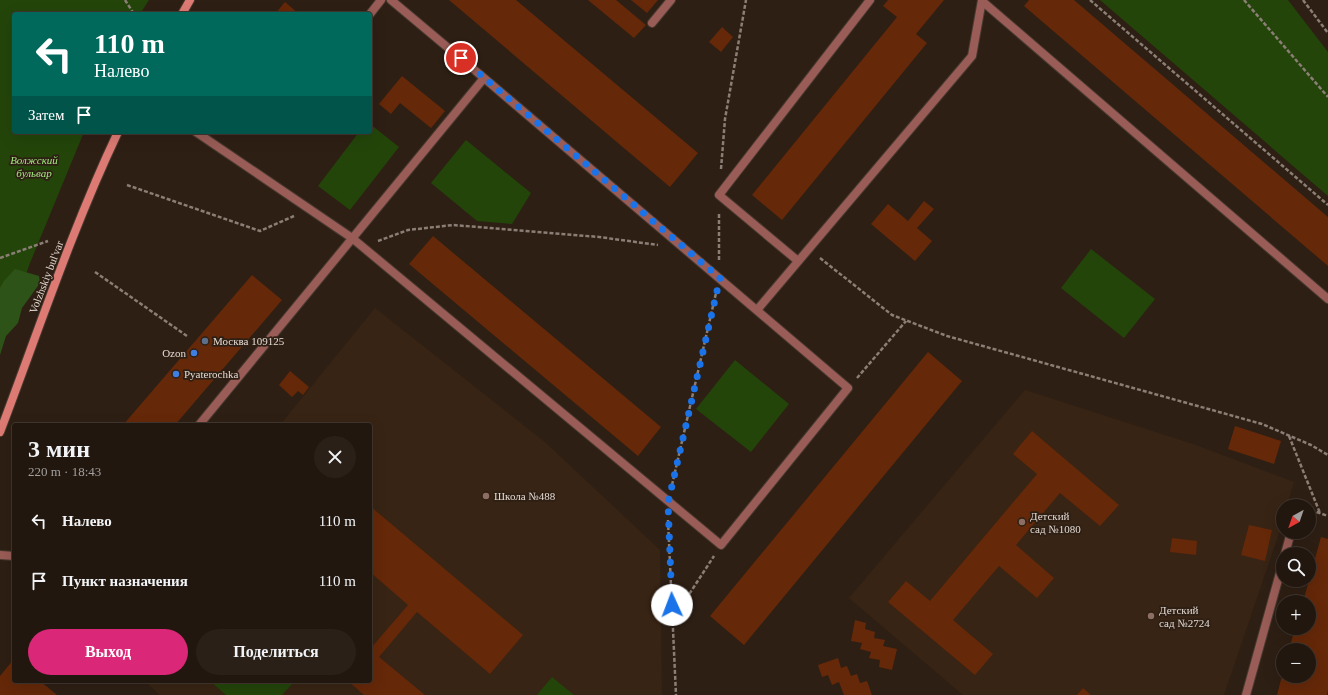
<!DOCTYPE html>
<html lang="ru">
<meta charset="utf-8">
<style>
:root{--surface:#22170f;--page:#2a2018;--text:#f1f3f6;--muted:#a29f9e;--line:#3f362f;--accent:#db2777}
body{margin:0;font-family:"Times New Roman",serif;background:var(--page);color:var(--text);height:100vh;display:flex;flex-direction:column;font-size:15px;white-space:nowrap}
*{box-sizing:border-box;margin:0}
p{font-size:13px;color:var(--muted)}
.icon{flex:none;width:22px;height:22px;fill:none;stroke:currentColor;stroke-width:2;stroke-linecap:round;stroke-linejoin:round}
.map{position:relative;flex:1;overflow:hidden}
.side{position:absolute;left:12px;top:423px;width:360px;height:260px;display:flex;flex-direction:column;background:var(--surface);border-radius:4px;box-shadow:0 4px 16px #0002,0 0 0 1px var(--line)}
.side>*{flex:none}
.hud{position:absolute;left:12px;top:12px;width:360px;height:122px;border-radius:4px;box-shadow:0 4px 16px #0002,0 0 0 1px var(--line);background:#00695c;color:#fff;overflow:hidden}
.needle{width:26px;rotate:220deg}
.tools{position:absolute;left:1276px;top:499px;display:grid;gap:8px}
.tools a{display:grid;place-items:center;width:40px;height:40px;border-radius:50%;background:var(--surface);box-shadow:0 4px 16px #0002,0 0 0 1px var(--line);font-size:20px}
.pin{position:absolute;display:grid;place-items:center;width:34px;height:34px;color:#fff;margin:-17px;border:2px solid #fff;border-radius:50%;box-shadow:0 1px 4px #0007}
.me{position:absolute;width:44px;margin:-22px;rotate:358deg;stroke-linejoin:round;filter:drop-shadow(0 0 3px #0008)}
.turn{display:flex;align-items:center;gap:14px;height:84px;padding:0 16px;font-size:18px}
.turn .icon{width:52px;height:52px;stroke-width:2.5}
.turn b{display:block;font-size:28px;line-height:34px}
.then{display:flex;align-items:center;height:38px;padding:0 16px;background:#0003;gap:8px;font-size:15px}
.round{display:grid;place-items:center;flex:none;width:42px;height:42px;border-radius:21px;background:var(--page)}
.head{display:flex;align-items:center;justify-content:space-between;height:68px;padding:0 16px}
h1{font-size:24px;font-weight:800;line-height:30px}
.button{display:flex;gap:8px;margin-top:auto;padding:8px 16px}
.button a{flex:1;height:46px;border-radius:24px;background:var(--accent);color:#fff;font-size:16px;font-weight:800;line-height:46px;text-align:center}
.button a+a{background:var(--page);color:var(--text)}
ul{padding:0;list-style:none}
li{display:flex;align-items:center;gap:12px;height:60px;padding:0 16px}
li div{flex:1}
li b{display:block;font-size:15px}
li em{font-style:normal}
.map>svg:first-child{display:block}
.built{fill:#382414}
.green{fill:#23450a}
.forest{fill:#2e5318}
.building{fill:#652809}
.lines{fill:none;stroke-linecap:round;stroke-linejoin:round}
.service-casing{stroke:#47392f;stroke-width:10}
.secondary-casing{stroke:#47392f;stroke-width:10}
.path{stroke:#8b7e75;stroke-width:2.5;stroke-dasharray:4 2;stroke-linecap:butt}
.service{stroke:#995c56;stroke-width:8}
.secondary{stroke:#dc7a73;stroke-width:8}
.route{stroke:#1a73e8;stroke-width:7;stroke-dasharray:0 12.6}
.service-dot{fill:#5c6f8a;stroke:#2e1f14;stroke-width:1.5}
.shop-dot{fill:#3f7fe0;stroke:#2e1f14;stroke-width:1.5}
.education-dot{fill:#8d6e63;stroke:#2e1f14;stroke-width:1.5}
.labels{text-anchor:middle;stroke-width:3.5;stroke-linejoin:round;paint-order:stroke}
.park-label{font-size:11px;font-style:italic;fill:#a4e881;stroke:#2e1f14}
.street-label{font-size:11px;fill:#e4dad2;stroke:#2e1f14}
.poi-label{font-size:11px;fill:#e4dad2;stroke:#2e1f14;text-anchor:start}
</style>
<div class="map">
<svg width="1328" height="695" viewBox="0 0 1328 695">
<rect width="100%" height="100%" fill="#2e1f14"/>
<!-- built -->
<path class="built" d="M375,308L546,443L660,550L662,695H160L144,681H370V425H280Z
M1025,390L1196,445L1294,482L1287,506H1283V519L1278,536L1224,695H963L849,598Z"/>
<!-- green -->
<path class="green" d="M0,0H149L140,14H14V132H84L30,263L0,348Z
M1100,0H1288L1328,52V196Z
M370,124L399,147L350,210L318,186L359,132H370Z
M466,140L531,193L512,224L477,221L431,183Z
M1091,249L1155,299L1124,338L1061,288Z
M735,360L789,404L751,452L696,409Z
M552,677L574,695H537Z
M210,681H295L282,695H226Z"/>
<!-- forest -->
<path class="forest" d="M15,269L39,276L40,283L22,308L18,323L6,336L0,355V288L4,281Z"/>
<!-- building -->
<path class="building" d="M449,0H516L698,153L670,187Z
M588,0H616L646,25L634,38Z
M631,0H658L647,13Z
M888,0H944L916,34L927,43L782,220L752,195L897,17L883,6Z
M1029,0H1074L1328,217V266L1024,6Z
M285,2L299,14H275Z
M722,27L733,37L721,52L709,42Z
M402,76L445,111L431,128L400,103L391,114L379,104Z
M924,201L934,209L917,228L932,241L915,261L871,224L888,204L908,221Z
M433,236L661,427L638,456L409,264Z
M252,275L282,300L175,425H123Z
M928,352L962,381L744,645L710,616Z
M290,371L309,387L303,395L298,391L292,397L279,385Z
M1235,426L1281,441L1274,464L1228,449Z
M1032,431L1119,505L1100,526L1060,493L1016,545L1054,578L1037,598L999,566L953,620L993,654L975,675L888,602L906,581L930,601L1037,474L1013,454Z
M370,506L523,635L490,674L417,612L379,657L425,695H364L348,681H370V647L371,648L408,605L370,572Z
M1249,525L1272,530L1265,561L1241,555Z
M1321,537L1328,539V690L1327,695H1277L1282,676H1309V650H1289L1295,628H1309V602H1303Z
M1172,538L1197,541L1196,555L1170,552Z
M855,620L866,623L865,629L875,632L874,638L885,640L883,646L897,649L892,670L879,667L880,660L869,658L871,652L860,649L862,643L851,641Z
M838,658L841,668L847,666L851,676L857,674L860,683L867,681L872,695H844L839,682L832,685L828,675L822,677L818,665Z
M14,659V681H40L57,695H0V676Z
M1083,688L1091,695H1077Z"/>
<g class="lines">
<defs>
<path id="service" d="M391,0L484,78
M982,1L1328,299
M370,14L381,0
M652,23L671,0
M196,132L352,238L721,545L848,388L484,78L199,425
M798,261L719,195L870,0
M757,310L972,56L982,0
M1299,506V505
M1285,554L1291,532
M0,555L14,556
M1246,695L1283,562"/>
<path id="secondary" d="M182,14L190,0
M0,432C38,332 72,229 118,132"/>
</defs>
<!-- service casing -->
<use href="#service" class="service-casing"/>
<!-- secondary casing -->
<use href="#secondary" class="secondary-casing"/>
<!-- path -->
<path class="path" d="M125,0L134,14
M1090,0L1328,205
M1244,0L1328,97
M1303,0L1328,33
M721,169L725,119L746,0
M127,185L260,231L294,216
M719,214V261
M378,241L408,230L453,225L599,237L658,245
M0,258L48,241
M820,258L892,315L947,336L1262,424L1311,445L1328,455
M95,272L187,336
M857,378L906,321
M1289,436L1320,513
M672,485L716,293
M1311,510L1328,516
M668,520L676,695
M673,619L714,556"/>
<!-- service -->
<use href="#service" class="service"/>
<!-- secondary -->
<use href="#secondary" class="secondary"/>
</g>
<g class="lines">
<!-- route -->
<path class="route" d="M461,58L720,278L668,503L672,605"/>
</g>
<!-- markers -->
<circle class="service-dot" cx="205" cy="341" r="4"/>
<g class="shop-dot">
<circle cx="194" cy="353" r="4"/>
<circle cx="176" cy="374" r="4"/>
</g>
<g class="education-dot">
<circle cx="486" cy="496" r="4"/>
<circle cx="1022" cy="522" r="4"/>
<circle cx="1151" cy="616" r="4"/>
</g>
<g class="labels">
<!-- park labels -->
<g class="park-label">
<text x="34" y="164">Волжский<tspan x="34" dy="13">бульвар</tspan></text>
</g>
<!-- street labels -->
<g class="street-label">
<text transform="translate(46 277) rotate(-69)" y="4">Volzhskiy bul'var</text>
</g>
<!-- poi labels -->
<g class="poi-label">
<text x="213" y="345">Москва 109125</text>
<text x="186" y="357" text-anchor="end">Ozon</text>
<text x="184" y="378">Pyaterochka</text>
<text x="494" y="500">Школа №488</text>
<text x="1030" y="520">Детский<tspan x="1030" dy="13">сад №1080</tspan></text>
<text x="1159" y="614">Детский<tspan x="1159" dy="13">сад №2724</tspan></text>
</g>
</g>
</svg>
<div class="tools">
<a><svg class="needle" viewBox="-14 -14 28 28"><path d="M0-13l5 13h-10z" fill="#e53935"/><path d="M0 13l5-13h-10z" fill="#a29f9e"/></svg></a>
<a><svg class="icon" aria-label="search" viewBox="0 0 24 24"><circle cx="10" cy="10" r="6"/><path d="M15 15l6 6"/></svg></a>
<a>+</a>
<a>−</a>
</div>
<div class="pin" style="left:461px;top:58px;background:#d93025"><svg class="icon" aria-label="arrive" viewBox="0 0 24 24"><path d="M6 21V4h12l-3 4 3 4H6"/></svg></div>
<svg class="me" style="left:672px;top:605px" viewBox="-20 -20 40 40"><circle r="19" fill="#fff"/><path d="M0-13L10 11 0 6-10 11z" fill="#1a73e8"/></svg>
<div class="hud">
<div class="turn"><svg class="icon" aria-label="left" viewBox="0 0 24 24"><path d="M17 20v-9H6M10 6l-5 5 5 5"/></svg><div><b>110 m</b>Налево</div></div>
<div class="then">Затем<svg class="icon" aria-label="arrive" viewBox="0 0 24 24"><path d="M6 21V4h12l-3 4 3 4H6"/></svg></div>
</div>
<section class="side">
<div class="head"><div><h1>3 мин</h1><p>220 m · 18:43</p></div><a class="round"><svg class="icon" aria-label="close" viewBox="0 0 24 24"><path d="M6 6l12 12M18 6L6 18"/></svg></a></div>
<ul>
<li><svg class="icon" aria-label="left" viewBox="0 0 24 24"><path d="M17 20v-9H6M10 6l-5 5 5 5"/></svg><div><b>Налево</b></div><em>110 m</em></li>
<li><svg class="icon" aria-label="arrive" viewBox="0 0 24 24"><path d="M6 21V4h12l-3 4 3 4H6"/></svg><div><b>Пункт назначения</b></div><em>110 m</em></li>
</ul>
<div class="button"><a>Выход</a><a>Поделиться</a></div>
</section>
</div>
